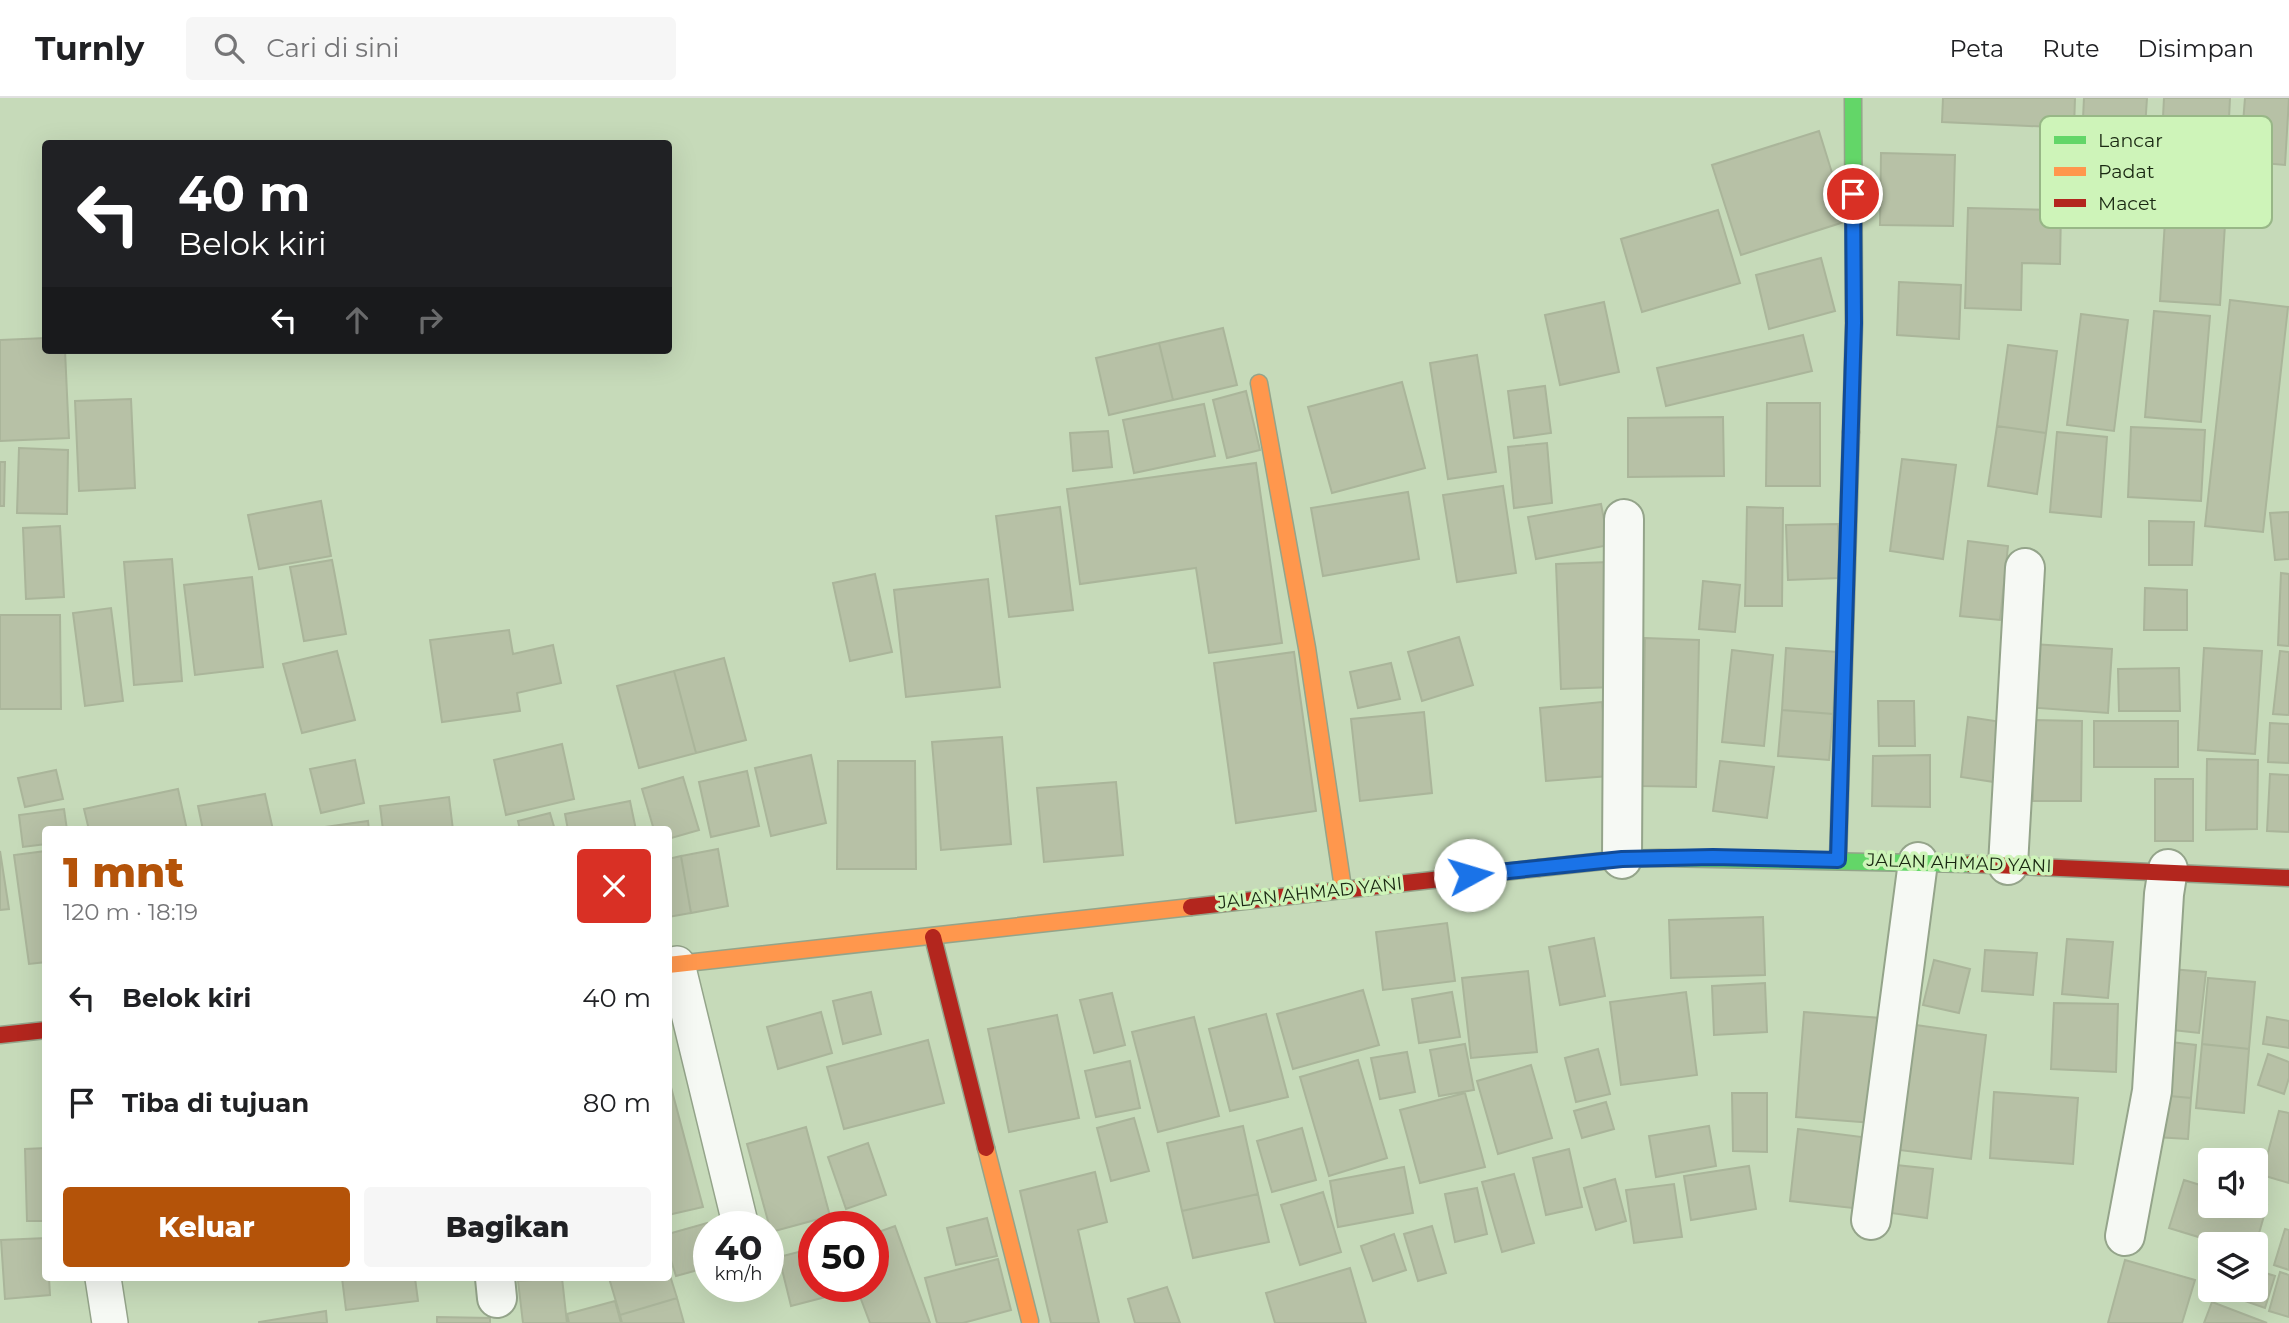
<!DOCTYPE html>
<html lang="id">
<meta charset="utf-8">
<style>
:root{--surface:#fff;--page:#f6f6f6;--text:#202124;--muted:#757577;--line:#e0e0e0;--accent:#b45309}
body{margin:0;font-family:Montserrat,sans-serif;background:var(--page);color:var(--text);height:100vh;display:flex;flex-direction:column;font-size:26px;white-space:nowrap}
*{box-sizing:border-box;margin:0}
p{font-size:23px;color:var(--muted)}
.icon{flex:none;width:38px;height:38px;fill:none;stroke:currentColor;stroke-width:2;stroke-linecap:round;stroke-linejoin:round}
.map{position:relative;flex:1;overflow:hidden}
.panel{position:absolute;left:42px;top:728px;width:630px;height:455px;display:flex;flex-direction:column;background:var(--surface);border-radius:7px;box-shadow:0 7px 28px #0002}
.panel>*{flex:none}
.hud{position:absolute;left:42px;top:42px;width:630px;height:214px;border-radius:7px;box-shadow:0 7px 28px #0002;background:#202124;color:#fff;overflow:hidden}
.buttons{position:absolute;left:2198px;top:1050px;display:grid;gap:14px}
.buttons a{display:grid;place-items:center;width:70px;height:70px;border-radius:7px;background:var(--surface);box-shadow:0 7px 28px #0002;font-size:35px}
.speed{position:absolute;left:693px;top:1113px;display:flex;gap:14px;font-size:35px;font-weight:700;text-align:center}
.speed>*{display:grid;place-content:center;width:91px;height:91px;border-radius:50%;background:var(--surface);box-shadow:0 7px 28px #0002;line-height:1}
.speed small{font-size:18px;font-weight:400}
.speed .limit{border:10px solid #d22;background:#fff;color:#111}
.pin{position:absolute;display:grid;place-items:center;width:60px;height:60px;color:#fff;margin:-30px;border:4px solid #fff;border-radius:50%;box-shadow:0 2px 7px #0007}
.me{position:absolute;width:77px;margin:-38px;rotate:84deg;stroke-linejoin:round;filter:drop-shadow(0 0 5px #0008)}
.turn{display:flex;align-items:center;gap:24px;height:147px;padding:0 21px;font-size:32px}
.turn .icon{width:91px;height:91px;stroke-width:2.5}
.turn b{display:block;font-size:49px;line-height:60px}
.lanes{display:flex;align-items:center;height:66px;padding:0 21px;background:#0003;justify-content:center;gap:35px;direction:ltr}
.lanes .off{opacity:.35}
.round{display:grid;place-items:center;flex:none;width:74px;height:74px;border-radius:7px;background:var(--page)}
.summary{display:flex;align-items:center;justify-content:space-between;height:119px;padding:0 21px}
h1{font-size:42px;font-weight:800;line-height:52px;color:var(--accent)}
.action{display:flex;gap:14px;margin-top:auto;padding:14px 21px}
.action a{flex:1;height:80px;border-radius:7px;background:var(--accent);color:#fff;font-size:28px;font-weight:800;line-height:80px;text-align:center}
.action a+a{background:var(--page);color:var(--text)}
ul{padding:0;list-style:none}
li{display:flex;align-items:center;gap:21px;height:105px;padding:0 21px}
li div{flex:1}
li b{display:block;font-size:26px}
li em{font-style:normal}
header{display:flex;align-items:center;gap:42px;box-sizing:border-box;height:98px;padding:0 35px;background:var(--surface);border-bottom:2px solid var(--line)}
header strong{font-size:33px}
nav{display:flex;gap:38px;margin-inline-start:auto;font-size:24px}
.search{width:490px;height:63px;background:var(--page);display:flex;align-items:center;gap:18px;box-sizing:border-box;padding:0 24px;border-radius:7px;color:var(--muted);font-size:26px}
.map>svg:first-child{display:block}
.building{fill:#b7c1a6;stroke:#aab59a;stroke-width:2}
.lines{fill:none;stroke-linecap:round;stroke-linejoin:round}
.lane-casing{stroke:#94a48a;stroke-width:38}
.street-casing{stroke:#94a48a;stroke-width:42}
.fast-casing{stroke:#94a48a;stroke-width:19}
.slow-casing{stroke:#94a48a;stroke-width:19}
.jam-casing{stroke:#94a48a;stroke-width:19}
.lane{stroke:#f6f9f4;stroke-width:35}
.street{stroke:#f6f9f4;stroke-width:38}
.fast{stroke:#63d668;stroke-width:16}
.slow{stroke:#ff974d;stroke-width:16}
.jam{stroke:#b3261e;stroke-width:16}
.route-casing{stroke:#114b97;stroke-width:18}
.route{stroke:#1a73e8;stroke-width:12}
.labels{text-anchor:middle;stroke-width:7;stroke-linejoin:round;paint-order:stroke}
.street-label{font-size:18px;fill:#1a2812;stroke:#cef4b9}
.key{fill:#cef4b9;stroke:#98b787;stroke-width:2}
.key-label{font-size:19px;fill:#1a2812}
</style>
<header>
<strong>Turnly</strong>
<div class="search"><svg class="icon" aria-label="search" viewBox="0 0 24 24"><circle cx="10" cy="10" r="6"/><path d="M15 15l6 6"/></svg>Cari di sini</div>
<nav><a>Peta</a><a>Rute</a><a>Disimpan</a></nav>
</header>
<div class="map">
<svg width="2289" height="1225" viewBox="0 0 2289 1225">
<rect width="100%" height="100%" fill="#c6dab9"/>
<!-- building -->
<path class="building" d="M1943,0H2075L2074,30L1942,24Z
M2084,0H2147L2144,45L2082,41Z
M2164,0H2230L2228,41L2162,38Z
M2245,0H2289L2285,67L2240,63Z
M1819,33L1847,123L1741,157L1712,67Z
M1881,55L1955,57L1953,128L1880,127Z
M1968,110L2061,112L2060,166L2022,165L2021,212L1965,210Z
M1718,112L1740,185L1642,214L1621,141Z
M2165,122L2225,126L2220,207L2160,203Z
M1821,160L1835,213L1769,231L1756,177Z
M1899,184L1961,187L1959,241L1897,237Z
M2230,202L2288,209L2263,434L2205,428Z
M1604,204L1619,274L1560,287L1545,217Z
M2154,213L2210,218L2201,324L2145,319Z
M2081,216L2128,222L2114,333L2067,327Z
M1223,230L1237,287L1173,302L1159,245Z
M1803,237L1812,273L1666,308L1657,270Z
M46,240V252H65L69,340L0,343V242Z
M1159,245L1173,302L1109,317L1096,260Z
M2008,247L2057,253L2046,335L1997,328Z
M1477,257L1496,374L1448,381L1430,265Z
M1402,284L1425,370L1332,395L1308,309Z
M1545,288L1551,335L1514,340L1508,293Z
M1246,293L1260,352L1227,360L1213,302Z
M131,301L135,390L79,393L75,303Z
M1767,305H1820V388H1766Z
M1204,306L1215,358L1134,375L1123,322Z
M1723,319L1724,378L1628,379V320Z
M1997,328L2046,335L2037,396L1988,388Z
M2131,329L2205,332L2201,403L2128,399Z
M1108,333L1112,369L1073,373L1070,335Z
M2057,334L2107,339L2101,419L2050,414Z
M1547,345L1552,405L1514,410L1508,349Z
M19,350L68,352L67,416L17,415Z
M1902,361L1956,367L1943,461L1890,453Z
M0,364H5L4,408H0Z
M1256,365L1282,545L1209,555L1196,470L1080,486L1067,391Z
M1503,388L1516,475L1457,484L1443,397Z
M1408,394L1419,461L1323,478L1311,410Z
M321,403L331,458L259,471L248,417Z
M1601,406L1609,447L1536,461L1528,419Z
M1060,409L1073,512L1009,519L996,418Z
M1747,409L1783,410L1782,508H1745Z
M2289,414V461L2275,462L2270,415Z
M2149,423L2194,424L2192,467H2149Z
M1838,426L1840,480L1788,482L1786,427Z
M60,428L64,499L26,501L23,430Z
M1968,443L2008,448L2000,522L1960,518Z
M172,461L182,583L134,587L124,464Z
M332,462L346,536L304,543L290,469Z
M1609,464L1614,589L1561,591L1556,466Z
M2281,475L2289,476V548L2278,547Z
M875,476L892,554L850,563L833,485Z
M252,479L263,569L195,577L184,487Z
M988,481L1000,589L906,599L894,492Z
M1703,483L1740,487L1735,534L1699,531Z
M2145,490L2187,492V532H2144Z
M111,510L123,603L85,608L73,515Z
M0,517H60L61,611H0Z
M509,532L513,556L553,547L561,585L517,595L520,613L442,624L430,542Z
M1459,539L1473,587L1422,603L1408,554Z
M1645,540L1699,542L1696,689L1642,688Z
M2030,546L2112,551L2108,615L2026,609Z
M1786,550L1837,554L1833,616L1782,612Z
M2204,550L2262,553L2255,656L2198,652Z
M1732,552L1773,557L1764,648L1722,644Z
M337,553L355,622L302,635L283,566Z
M2280,553L2289,554V617L2273,616Z
M1294,554L1316,713L1236,725L1214,565Z
M724,560L746,642L696,655L674,573Z
M1391,565L1400,601L1358,610L1350,574Z
M2179,570L2180,613H2119L2118,571Z
M674,573L696,655L639,670L617,588Z
M1878,603H1914L1915,648H1879Z
M1602,604L1609,678L1546,683L1540,610Z
M1782,612L1833,616L1829,662L1778,658Z
M1424,614L1432,695L1360,703L1351,621Z
M1968,619L2002,624L1994,684L1961,679Z
M2033,622L2082,623L2081,703H2033Z
M2094,623H2178V669H2094Z
M2270,625L2289,626V665L2268,664Z
M1002,639L1011,746L941,752L932,644Z
M562,646L574,701L506,717L494,662Z
M811,657L826,725L771,738L755,670Z
M1930,657V709L1872,708L1873,658Z
M2207,661L2258,662L2257,731L2206,732Z
M355,662L364,705L321,715L310,671Z
M838,663H915L916,771H837Z
M1720,663L1774,669L1767,720L1713,713Z
M56,672L63,701L25,709L18,680Z
M747,673L759,728L711,739L699,684Z
M2270,676L2289,677V734L2267,733Z
M683,679L699,732L668,741V732H654L642,691Z
M2155,681H2193V743H2155Z
M1116,684L1123,757L1044,764L1037,690Z
M178,691L187,732H89L84,711Z
M265,696L273,732H203L198,708Z
M449,699L453,732H383L380,708Z
M630,703L636,732H568L565,716Z
M64,711L67,732H46V746L23,749L19,717Z
M550,715L555,732H520L518,723Z
M368,723L369,732H304Z
M718,751L728,808L691,815L681,758Z
M0,753L9,811L0,812Z
M46,753V864L29,866L14,757Z
M681,758L691,815L668,819V761Z
M1763,819L1765,877L1671,880L1669,822Z
M1447,825L1455,883L1383,892L1376,834Z
M1594,840L1605,898L1560,907L1549,849Z
M2067,841L2113,844L2108,900L2062,896Z
M1985,852L2037,855L2033,897L1982,893Z
M1934,862L1970,871L1959,915L1923,907Z
M2171,871L2206,874L2199,935L2164,931Z
M1528,873L1537,954L1471,960L1462,880Z
M2208,880L2255,884L2249,951L2202,946Z
M1765,885L1767,934L1714,937L1712,888Z
M1363,892L1379,947L1293,971L1277,916Z
M871,894L881,936L843,946L833,903Z
M1452,894L1460,939L1419,945L1412,901Z
M1686,894L1697,977L1621,987L1610,904Z
M1112,895L1125,947L1094,955L1080,902Z
M2054,905L2118,906L2116,974L2051,971Z
M821,914L832,955L778,971L767,929Z
M1804,914L1881,920L1873,1025L1796,1019Z
M1266,916L1288,999L1230,1013L1209,931Z
M1057,917L1079,1020L1009,1034L988,931Z
M1194,919L1219,1018L1158,1034L1132,934Z
M2267,919L2289,923V950L2263,946Z
M1916,927L1986,937L1971,1061L1899,1052Z
M928,942L944,1005L844,1031L827,969Z
M2162,943L2196,947L2191,1000L2158,997Z
M1465,946L1474,992L1439,998L1430,952Z
M2202,946L2249,951L2244,1015L2196,1010Z
M1598,951L1610,996L1576,1004L1565,960Z
M1407,954L1415,994L1380,1001L1371,960Z
M2268,956L2289,964V980L2284,996L2258,987Z
M1358,962L1387,1060L1329,1078L1300,979Z
M1130,963L1140,1010L1096,1019L1085,973Z
M1531,967L1552,1040L1498,1056L1477,983Z
M668,978L703,1109L668,1117Z
M1994,994L2078,1000L2073,1066L1990,1060Z
M1465,995L1485,1069L1420,1085L1400,1012Z
M1732,995H1767V1054L1733,1053Z
M2158,997L2191,1000L2188,1041L2155,1039Z
M1606,1004L1614,1031L1582,1040L1574,1013Z
M2279,1013L2289,1015V1085L2262,1077Z
M1134,1020L1149,1073L1111,1083L1097,1030Z
M1243,1028L1258,1096L1182,1113L1167,1045Z
M1709,1028L1716,1068L1656,1079L1649,1038Z
M806,1029L830,1118L771,1134L747,1046Z
M1302,1030L1316,1082L1272,1094L1257,1043Z
M1798,1031L1878,1041L1871,1112L1790,1103Z
M868,1045L886,1097L846,1111L828,1059Z
M46,1050V1123H27L25,1051Z
M1569,1051L1582,1109L1546,1117L1533,1060Z
M1896,1067L1933,1071L1927,1120L1891,1115Z
M1749,1068L1756,1111L1691,1122L1684,1078Z
M1404,1069L1413,1115L1338,1129L1330,1083Z
M1095,1074L1107,1124L1078,1132L1099,1225H1051L1020,1093Z
M1514,1076L1534,1145L1502,1154L1482,1084Z
M1615,1081L1626,1123L1596,1132L1584,1090Z
M2184,1082L2210,1090V1108H2256V1103L2267,1107L2256,1146H2221L2169,1130Z
M1674,1086L1682,1139L1634,1145L1626,1092Z
M1477,1090L1487,1136L1455,1144L1445,1096Z
M1323,1094L1341,1154L1300,1167L1281,1107Z
M1258,1096L1269,1144L1193,1160L1182,1113Z
M987,1120L997,1158L956,1167L947,1130Z
M707,1125L709,1169L676,1178L668,1153V1136Z
M895,1128L930,1225H870L856,1188H873V1136Z
M1432,1128L1446,1175L1418,1183L1404,1136Z
M2285,1131L2289,1132V1172L2274,1167Z
M1394,1136L1406,1172L1373,1183L1361,1148Z
M46,1140V1180H49L50,1197L5,1201L1,1142Z
M814,1150V1188H843L845,1194L791,1208L779,1159Z
M998,1161L1011,1212L963,1225H937L925,1180Z
M2125,1162L2195,1182L2182,1225H2108Z
M1350,1170L1366,1225H1275L1266,1195Z
M668,1171L677,1200L620,1217L609,1180H668Z
M2256,1172L2275,1178L2265,1210L2239,1201L2242,1192H2256Z
M2280,1174L2289,1177V1219L2269,1213Z
M342,1180H415L418,1203L346,1212Z
M562,1180L567,1225H523L518,1183Z
M1167,1189L1180,1225H1135L1128,1201Z
M677,1200L684,1225H622L620,1217Z
M615,1203L621,1225H569L567,1216Z
M2212,1204L2267,1225H2204Z
M326,1213L327,1225H259V1224Z
M437,1219L490,1220V1225H437Z"/>
<g class="lines">
<defs>
<path id="lane" d="M677,866L741,1129
M103,1180L110,1225"/>
<path id="street" d="M1622,761L1624,421
M2008,767L2025,470
M1871,1122L1918,764
M2125,1138L2152,993L2164,796L2168,771
M495,1180L497,1200"/>
<path id="fast" d="M1851,334L1854,225L1853,0
M1539,770L1622,761L1659,760L1970,766"/>
<path id="slow" d="M1259,285L1307,550L1343,790
M1838,762L1851,334
M668,867L1191,809
M986,1050L1030,1223"/>
<path id="jam" d="M1970,766L2289,780
M1191,809L1539,770
M933,839L986,1050
M0,937L46,932"/>
</defs>
<!-- lane casing -->
<use href="#lane" class="lane-casing"/>
<!-- street casing -->
<use href="#street" class="street-casing"/>
<!-- fast casing -->
<use href="#fast" class="fast-casing"/>
<!-- slow casing -->
<use href="#slow" class="slow-casing"/>
<!-- jam casing -->
<use href="#jam" class="jam-casing"/>
<!-- lane -->
<use href="#lane" class="lane"/>
<!-- street -->
<use href="#street" class="street"/>
<!-- fast -->
<use href="#fast" class="fast"/>
<!-- slow -->
<use href="#slow" class="slow"/>
<!-- jam -->
<use href="#jam" class="jam"/>
</g>
<g class="lines">
<defs>
<path id="route" d="M1470,777L1622,761L1713,759L1838,762L1854,225L1853,96"/>
</defs>
<!-- route casing -->
<use href="#route" class="route-casing"/>
<!-- route -->
<use href="#route" class="route"/>
</g>
<g class="labels">
<!-- street labels -->
<g class="street-label">
<text transform="translate(1959 765) rotate(2)" y="6">JALAN AHMAD YANI</text>
<text transform="translate(1310 795) rotate(-6)" y="6">JALAN AHMAD YANI</text>
</g>
</g>
<!-- legend -->
<rect x="2040" y="18" width="232" height="112" rx="10" class="key"/>
<rect x="2054" y="38" width="32" height="8" fill="#63d668"/>
<rect x="2054" y="69" width="32" height="9" fill="#ff974d"/>
<rect x="2054" y="101" width="32" height="8" fill="#b3261e"/>
<g class="key-label">
<text x="2098" y="49">Lancar</text>
<text x="2098" y="80">Padat</text>
<text x="2098" y="112">Macet</text>
</g>
</svg>
<div class="buttons">
<a><svg class="icon" aria-label="sound" viewBox="0 0 24 24"><path d="M4 9h4l5-4v14l-5-4H4zM17 9q2 3 0 6"/></svg></a>
<a><svg class="icon" aria-label="layers" viewBox="0 0 24 24"><path d="M12 4l9 5-9 5-9-5zM3 14l9 5 9-5"/></svg></a>
</div>
<div class="speed"><div>40<small>km/h</small></div><div class="limit">50</div></div>
<div class="pin" style="left:1853px;top:96px;background:#d93025"><svg class="icon" aria-label="arrive" viewBox="0 0 24 24"><path d="M6 21V4h12l-3 4 3 4H6"/></svg></div>
<svg class="me" style="left:1470px;top:777px" viewBox="-20 -20 40 40"><circle r="19" fill="#fff"/><path d="M0-13L10 11 0 6-10 11z" fill="#1a73e8"/></svg>
<div class="hud">
<div class="turn"><svg class="icon" aria-label="left" viewBox="0 0 24 24"><path d="M17 20v-9H6M10 6l-5 5 5 5"/></svg><div><b>40 m</b>Belok kiri</div></div>
<div class="lanes"><svg class="icon" aria-label="left" viewBox="0 0 24 24"><path d="M17 20v-9H6M10 6l-5 5 5 5"/></svg><svg class="icon off" aria-label="ahead" viewBox="0 0 24 24"><path d="M12 20V5M6 11l6-6 6 6"/></svg><svg class="icon off" aria-label="right" viewBox="0 0 24 24"><path d="M7 20v-9h11M14 6l5 5-5 5"/></svg></div>
</div>
<section class="panel">
<div class="summary"><div><h1>1 mnt</h1><p>120 m · 18:19</p></div><a class="round" style="background:#d93025;color:#fff"><svg class="icon" aria-label="close" viewBox="0 0 24 24"><path d="M6 6l12 12M18 6L6 18"/></svg></a></div>
<ul>
<li><svg class="icon" aria-label="left" viewBox="0 0 24 24"><path d="M17 20v-9H6M10 6l-5 5 5 5"/></svg><div><b>Belok kiri</b></div><em>40 m</em></li>
<li><svg class="icon" aria-label="arrive" viewBox="0 0 24 24"><path d="M6 21V4h12l-3 4 3 4H6"/></svg><div><b>Tiba di tujuan</b></div><em>80 m</em></li>
</ul>
<div class="action"><a>Keluar</a><a>Bagikan</a></div>
</section>
</div>
